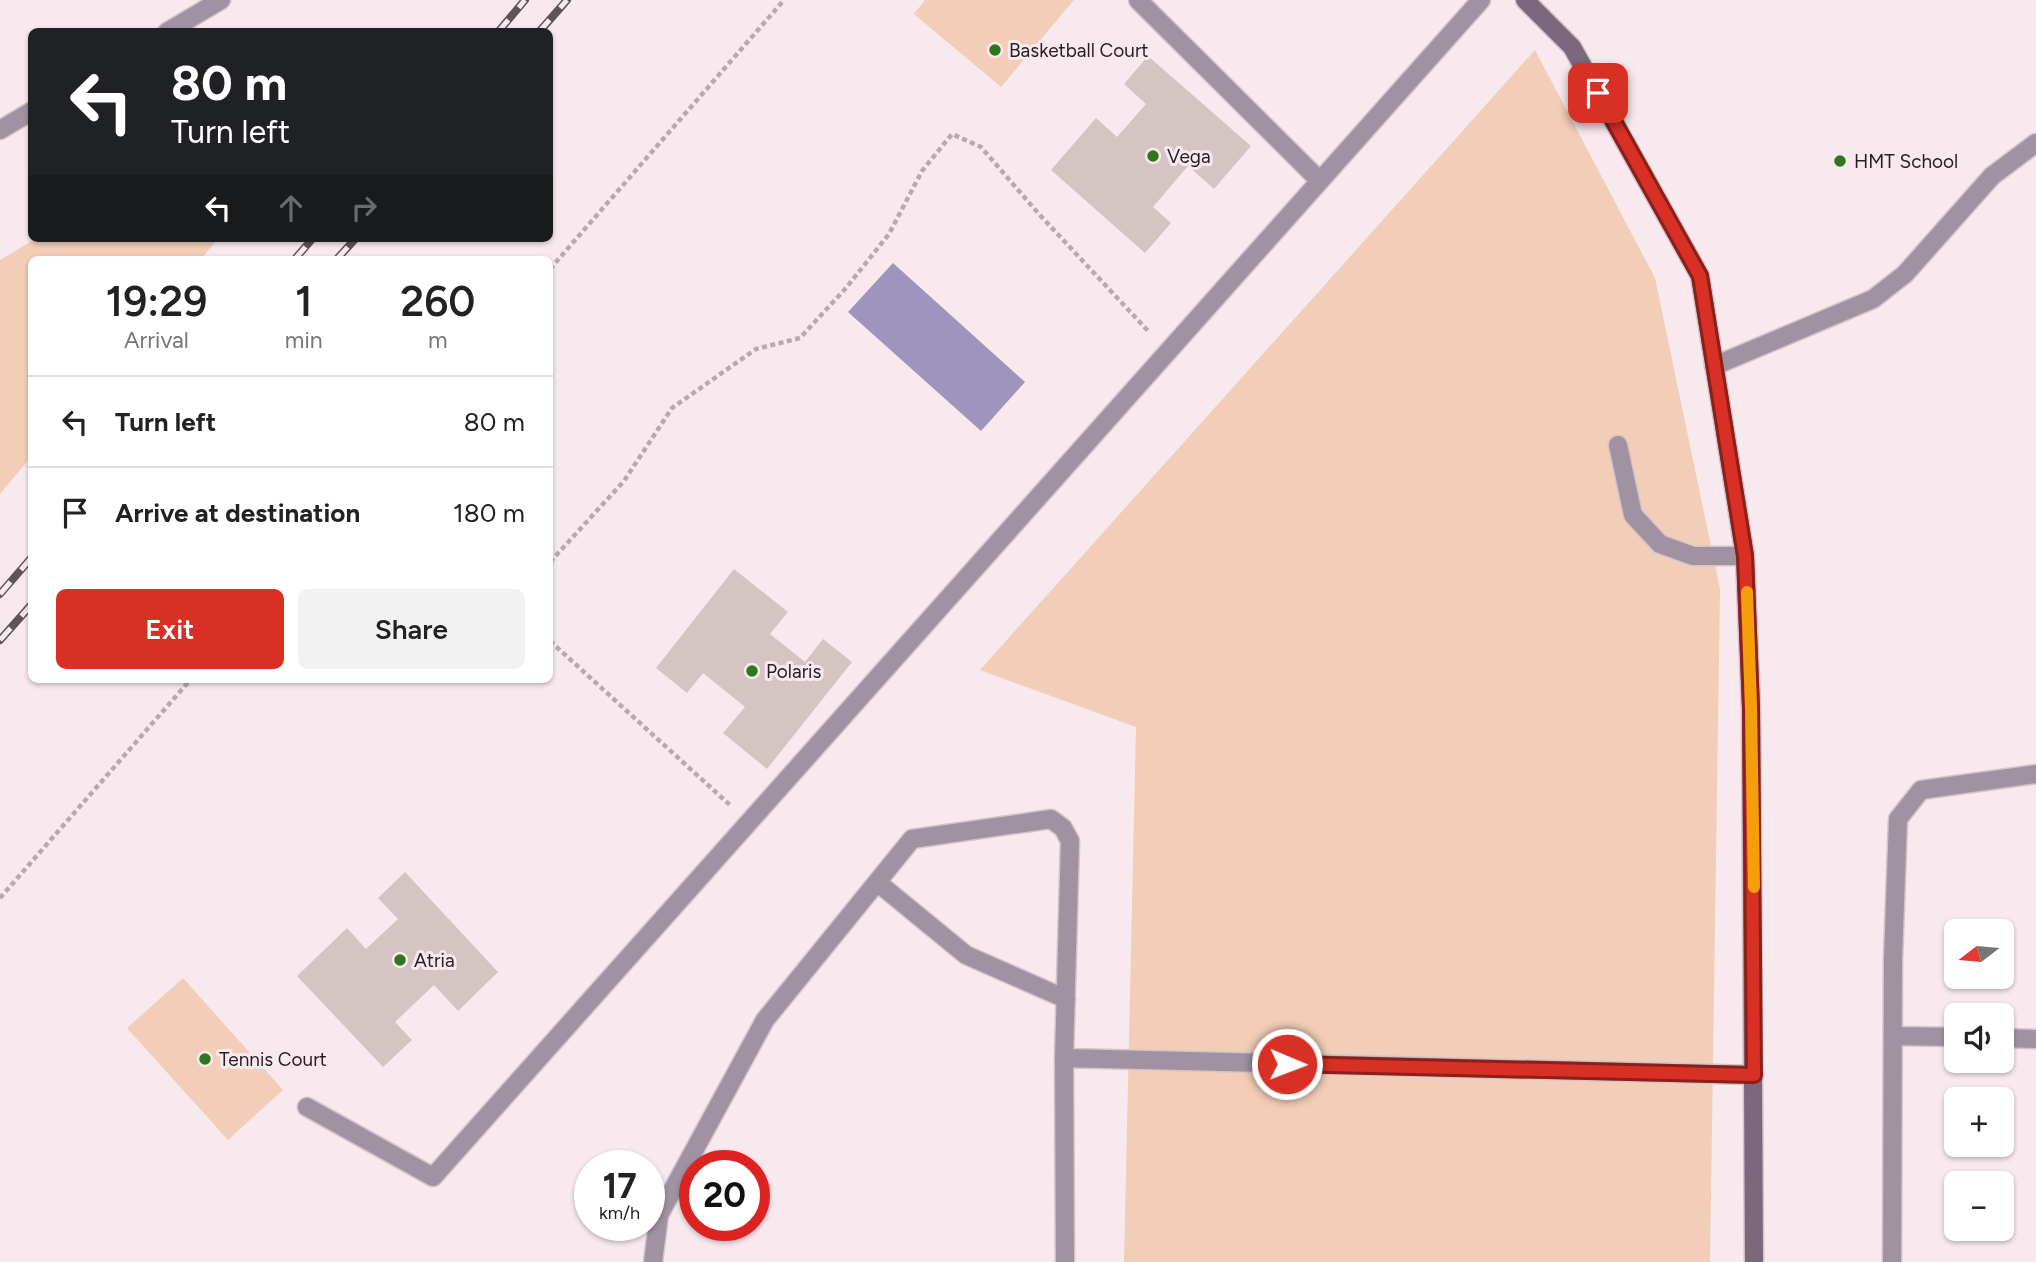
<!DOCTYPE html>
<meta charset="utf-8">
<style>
:root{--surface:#fff;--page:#f2f2f2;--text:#222;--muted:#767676;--line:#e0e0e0;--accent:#d93025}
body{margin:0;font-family:Figtree,sans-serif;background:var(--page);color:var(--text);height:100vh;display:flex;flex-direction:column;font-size:26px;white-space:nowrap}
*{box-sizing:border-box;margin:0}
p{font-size:23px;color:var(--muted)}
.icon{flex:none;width:38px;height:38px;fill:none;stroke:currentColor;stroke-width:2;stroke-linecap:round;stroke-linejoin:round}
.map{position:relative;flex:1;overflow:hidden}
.details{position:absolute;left:28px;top:256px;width:525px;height:427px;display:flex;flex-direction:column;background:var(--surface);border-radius:10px;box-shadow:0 2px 5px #0004}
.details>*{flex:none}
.top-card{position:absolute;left:28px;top:28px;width:525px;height:214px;border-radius:10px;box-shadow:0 2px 5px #0004;background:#202124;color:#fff;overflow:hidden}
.needle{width:46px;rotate:254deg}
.fabs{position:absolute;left:1944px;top:919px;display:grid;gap:14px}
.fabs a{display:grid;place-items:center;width:70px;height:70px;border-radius:10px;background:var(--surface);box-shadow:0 2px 5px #0004;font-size:35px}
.speed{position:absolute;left:574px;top:1150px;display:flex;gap:14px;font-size:35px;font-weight:700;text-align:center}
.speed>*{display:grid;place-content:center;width:91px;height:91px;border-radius:50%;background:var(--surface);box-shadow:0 2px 5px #0004;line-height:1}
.speed small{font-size:18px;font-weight:400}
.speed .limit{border:10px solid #d22;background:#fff;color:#111}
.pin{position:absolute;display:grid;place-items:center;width:60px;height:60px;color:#fff;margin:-30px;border-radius:14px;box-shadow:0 4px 10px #0006}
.me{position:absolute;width:77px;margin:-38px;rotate:91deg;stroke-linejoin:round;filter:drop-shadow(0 0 5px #0008)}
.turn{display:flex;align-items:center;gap:24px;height:147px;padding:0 28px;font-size:32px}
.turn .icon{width:91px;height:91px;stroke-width:2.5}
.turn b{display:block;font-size:49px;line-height:60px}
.lanes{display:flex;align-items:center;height:66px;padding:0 28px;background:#0003;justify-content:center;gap:35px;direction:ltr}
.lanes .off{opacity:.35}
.eta{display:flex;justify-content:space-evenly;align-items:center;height:119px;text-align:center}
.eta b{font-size:42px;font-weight:600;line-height:49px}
.primary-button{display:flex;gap:14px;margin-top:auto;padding:14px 28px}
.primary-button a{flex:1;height:80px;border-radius:10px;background:var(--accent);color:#fff;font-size:28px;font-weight:600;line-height:80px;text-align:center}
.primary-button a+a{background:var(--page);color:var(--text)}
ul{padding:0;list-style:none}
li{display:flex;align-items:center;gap:21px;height:91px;padding:0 28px;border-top:2px solid var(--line)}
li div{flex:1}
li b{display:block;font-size:26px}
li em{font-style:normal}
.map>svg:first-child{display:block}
.green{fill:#f2cdb7}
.water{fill:#9e94be}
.building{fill:#d4c5c4}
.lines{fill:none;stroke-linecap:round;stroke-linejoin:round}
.lane-casing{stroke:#d2c4c9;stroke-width:21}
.street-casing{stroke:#d2c4c9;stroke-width:21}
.secondary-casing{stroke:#d2c4c9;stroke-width:21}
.path{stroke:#b6aaae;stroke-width:4.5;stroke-dasharray:5 3.5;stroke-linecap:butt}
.lane{stroke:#a192a2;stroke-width:18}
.street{stroke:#a192a2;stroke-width:18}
.secondary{stroke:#7c677d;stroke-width:18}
.rail-casing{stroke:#5c5457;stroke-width:8}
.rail{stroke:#f8e9ee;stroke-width:5;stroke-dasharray:16;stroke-linecap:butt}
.route-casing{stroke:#8d1f18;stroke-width:18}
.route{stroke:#d93025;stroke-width:12}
.slow{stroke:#f59e0b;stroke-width:12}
.poi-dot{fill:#2e771c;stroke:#f8e9ee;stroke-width:2.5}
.labels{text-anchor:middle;stroke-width:6;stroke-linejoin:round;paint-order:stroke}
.poi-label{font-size:19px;fill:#231e20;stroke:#f8e9ee;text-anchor:start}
</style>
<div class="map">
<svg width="2036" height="1262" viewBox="0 0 2036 1262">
<rect width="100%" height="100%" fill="#f8e9ee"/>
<!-- green -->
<path class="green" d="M925,0H1074L1001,87L914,14Z
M1535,50L1655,278L1720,589L1710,1262H1124L1136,727L980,670Z
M37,238H219L201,259H32L31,457L0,494V260Z
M183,978L283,1090L228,1140L127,1028Z"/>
<!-- water -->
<path class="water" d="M893,263L1025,382L981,431L848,312Z"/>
<!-- building -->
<path class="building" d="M1148,56L1251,146L1214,189L1188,166L1153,207L1171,223L1145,253L1051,170L1096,118L1117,137L1146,104L1124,84Z
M734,569L788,612L770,634L805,662L823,639L852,662L767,769L723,733L745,707L703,673L687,693L656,668Z
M405,872L498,972L458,1011L434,985L395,1022L412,1040L383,1067L297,976L347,928L366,949L398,919L378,898Z"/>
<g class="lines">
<defs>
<path id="lane" d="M1138,0L1320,181
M877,882L966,955L1066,999
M1893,1036L1956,1037
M2002,1038L2036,1039
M1064,1058L1754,1075
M307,1107L433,1177L1481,0
M653,1262L659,1215L765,1020L912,839L1051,819L1063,828L1070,841L1064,1058L1065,1262
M1892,1262L1893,959L1898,819L1921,790L2036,774"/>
<path id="street" d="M167,32L221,0
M0,130L32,111
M1714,366L1873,299L1905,274L1992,176L2036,143
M1618,445L1633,515L1660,544L1693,556H1745"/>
<path id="secondary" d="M1525,0L1572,47L1700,276L1745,556L1751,708L1754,1262"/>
</defs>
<!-- lane casing -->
<use href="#lane" class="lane-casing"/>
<!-- street casing -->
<use href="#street" class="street-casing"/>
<!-- secondary casing -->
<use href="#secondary" class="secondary-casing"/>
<!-- path -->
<path class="path" d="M550,269L784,0
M550,562L624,481L672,408L756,349L800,338L846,288L889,234L922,171L952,134L981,147L1038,213L1150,333
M550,641L731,806
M0,898L191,679"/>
<!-- lane -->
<use href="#lane" class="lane"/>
<!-- street -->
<use href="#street" class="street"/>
<!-- secondary -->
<use href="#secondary" class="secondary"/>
<defs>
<path id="rail" d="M498,32L525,0
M539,32L567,0
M295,259L313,238
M337,259L356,238
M0,594L32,557
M0,640L32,604"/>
</defs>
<!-- rail casing -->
<use href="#rail" class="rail-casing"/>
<!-- rail -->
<use href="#rail" class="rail"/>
</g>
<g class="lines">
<defs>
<path id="route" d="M1287,1064L1754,1075L1751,708L1745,556L1700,276L1598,93"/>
</defs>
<!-- route casing -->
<use href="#route" class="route-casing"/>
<!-- route -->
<use href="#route" class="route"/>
<!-- slow -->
<path class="slow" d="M1747,592L1751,708L1754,887"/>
</g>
<!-- markers -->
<g class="poi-dot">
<circle cx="995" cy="50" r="7"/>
<circle cx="1153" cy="156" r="7"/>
<circle cx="1840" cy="161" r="7"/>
<circle cx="752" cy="671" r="7"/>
<circle cx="400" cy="960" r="7"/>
<circle cx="205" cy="1059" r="7"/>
</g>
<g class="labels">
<!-- poi labels -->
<g class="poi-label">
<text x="1009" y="57">Basketball Court</text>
<text x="1167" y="163">Vega</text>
<text x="1854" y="168">HMT School</text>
<text x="766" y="678">Polaris</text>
<text x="414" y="967">Atria</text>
<text x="219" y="1066">Tennis Court</text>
</g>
</g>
</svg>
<div class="fabs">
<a><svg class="needle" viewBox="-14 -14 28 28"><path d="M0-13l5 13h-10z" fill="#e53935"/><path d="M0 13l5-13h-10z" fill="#767676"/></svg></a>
<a><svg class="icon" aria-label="sound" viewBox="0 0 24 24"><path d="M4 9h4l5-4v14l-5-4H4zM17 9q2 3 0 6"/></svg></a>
<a>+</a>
<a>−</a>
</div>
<div class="speed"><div>17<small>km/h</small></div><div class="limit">20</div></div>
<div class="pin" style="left:1598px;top:93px;background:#d93025"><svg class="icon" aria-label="arrive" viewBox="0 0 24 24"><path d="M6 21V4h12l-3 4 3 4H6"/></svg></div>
<svg class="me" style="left:1287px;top:1064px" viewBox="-20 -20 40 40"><circle r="17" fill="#d93025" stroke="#fff" stroke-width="3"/><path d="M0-11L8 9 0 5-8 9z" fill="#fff"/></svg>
<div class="top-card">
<div class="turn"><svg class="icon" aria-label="left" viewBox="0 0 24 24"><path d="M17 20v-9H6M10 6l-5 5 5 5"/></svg><div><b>80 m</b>Turn left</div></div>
<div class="lanes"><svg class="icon" aria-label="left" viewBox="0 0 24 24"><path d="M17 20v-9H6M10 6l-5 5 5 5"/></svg><svg class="icon off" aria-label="ahead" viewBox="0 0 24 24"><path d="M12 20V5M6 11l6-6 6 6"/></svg><svg class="icon off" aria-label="right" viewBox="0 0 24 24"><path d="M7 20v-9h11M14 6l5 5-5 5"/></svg></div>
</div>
<section class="details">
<div class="eta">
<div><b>19:29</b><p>Arrival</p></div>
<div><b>1</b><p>min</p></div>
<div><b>260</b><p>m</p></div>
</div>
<ul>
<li><svg class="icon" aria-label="left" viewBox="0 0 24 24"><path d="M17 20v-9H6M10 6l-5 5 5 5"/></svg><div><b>Turn left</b></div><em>80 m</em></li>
<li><svg class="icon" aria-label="arrive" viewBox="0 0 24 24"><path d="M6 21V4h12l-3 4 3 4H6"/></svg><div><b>Arrive at destination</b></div><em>180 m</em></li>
</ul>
<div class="primary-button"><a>Exit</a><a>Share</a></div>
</section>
</div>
